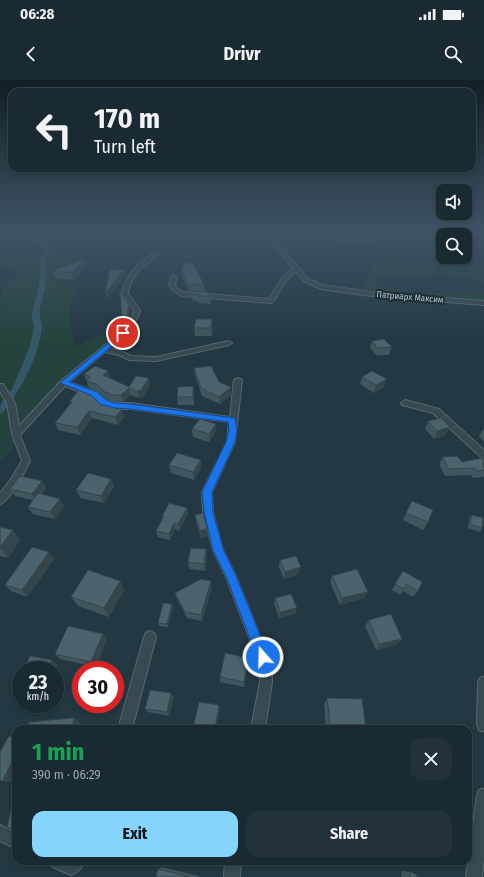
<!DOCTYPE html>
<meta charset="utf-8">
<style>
:root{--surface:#1a2a32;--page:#23323a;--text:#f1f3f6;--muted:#9fa7ac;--line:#38464d;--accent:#86d5ff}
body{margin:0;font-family:"Fira Sans Condensed",sans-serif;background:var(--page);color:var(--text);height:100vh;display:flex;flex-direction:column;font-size:15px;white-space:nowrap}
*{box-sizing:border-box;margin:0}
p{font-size:13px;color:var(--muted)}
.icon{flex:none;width:22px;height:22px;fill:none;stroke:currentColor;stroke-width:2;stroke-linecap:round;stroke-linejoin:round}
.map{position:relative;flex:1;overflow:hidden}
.details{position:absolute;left:12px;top:645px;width:460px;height:140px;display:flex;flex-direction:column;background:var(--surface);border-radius:12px;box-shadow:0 2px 6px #0003,0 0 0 1px var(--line)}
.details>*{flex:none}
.banner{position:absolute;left:8px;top:8px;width:468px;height:84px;border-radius:12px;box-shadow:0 2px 6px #0003,0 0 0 1px var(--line);background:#1a2a32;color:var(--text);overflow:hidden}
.tools{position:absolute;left:436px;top:104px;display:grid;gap:8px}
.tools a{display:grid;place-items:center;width:36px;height:36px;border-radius:8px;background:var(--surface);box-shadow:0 2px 6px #0003,0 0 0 1px var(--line);font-size:20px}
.speed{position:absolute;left:12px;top:581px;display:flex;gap:8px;font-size:20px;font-weight:700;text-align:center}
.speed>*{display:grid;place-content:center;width:52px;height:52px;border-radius:50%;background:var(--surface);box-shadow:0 2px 6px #0003,0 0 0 1px var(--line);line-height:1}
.speed small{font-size:10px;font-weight:400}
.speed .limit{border:6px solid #d22;background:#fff;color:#111}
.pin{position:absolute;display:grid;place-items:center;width:34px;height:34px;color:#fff;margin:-17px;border:2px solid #fff;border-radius:50%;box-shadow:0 1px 4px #0007}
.me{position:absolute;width:44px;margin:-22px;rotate:340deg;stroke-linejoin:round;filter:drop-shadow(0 0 3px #0008)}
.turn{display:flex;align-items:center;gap:14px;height:84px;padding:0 20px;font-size:18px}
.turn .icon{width:52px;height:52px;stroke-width:2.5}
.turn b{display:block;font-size:28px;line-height:34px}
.round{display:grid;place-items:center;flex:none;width:42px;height:42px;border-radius:12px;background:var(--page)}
.head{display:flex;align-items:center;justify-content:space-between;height:68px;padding:0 20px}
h1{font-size:24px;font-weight:700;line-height:30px;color:#1e9e55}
.primary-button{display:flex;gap:8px;margin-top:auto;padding:8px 20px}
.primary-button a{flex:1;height:46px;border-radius:12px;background:var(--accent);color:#111;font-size:16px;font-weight:700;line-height:46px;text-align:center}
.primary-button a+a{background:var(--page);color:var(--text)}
.status{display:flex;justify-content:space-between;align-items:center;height:28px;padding:0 20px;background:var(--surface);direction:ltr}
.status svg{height:11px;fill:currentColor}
header{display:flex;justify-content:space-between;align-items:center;height:52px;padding:0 20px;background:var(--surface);font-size:18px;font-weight:700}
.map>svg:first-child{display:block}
.green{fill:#25433e}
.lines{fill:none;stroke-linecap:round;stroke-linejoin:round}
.canal{fill:#345868;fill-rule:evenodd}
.minor-casing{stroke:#56676f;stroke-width:2}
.minor{fill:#384951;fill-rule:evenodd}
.wall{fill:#41555e}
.shaded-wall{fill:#35454c}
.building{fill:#4c636d;stroke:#35454c}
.route{fill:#1a73e8;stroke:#114b97}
.labels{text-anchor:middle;stroke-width:4;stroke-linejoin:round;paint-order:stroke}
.far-street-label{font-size:9px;fill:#b4c4cc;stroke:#1d2e37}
</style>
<div class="status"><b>06:28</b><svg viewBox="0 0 49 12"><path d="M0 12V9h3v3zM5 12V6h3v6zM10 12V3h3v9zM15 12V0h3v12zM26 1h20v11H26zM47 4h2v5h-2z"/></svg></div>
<header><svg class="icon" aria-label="back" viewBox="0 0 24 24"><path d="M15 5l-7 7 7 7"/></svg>Drivr<svg class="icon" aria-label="search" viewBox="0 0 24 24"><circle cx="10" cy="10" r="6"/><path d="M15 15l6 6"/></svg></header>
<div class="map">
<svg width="484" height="797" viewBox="0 0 484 797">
<rect width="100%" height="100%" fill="#233842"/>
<!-- green -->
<path class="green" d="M0,151H103L95,153L90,161L102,165C74,176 72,176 61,205L79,201L69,227L74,267L114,248L131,237L126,249L14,351V368L0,381V227L2,208L20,191L0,185V180L9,173L0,169Z
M375,179L484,188V202L441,193L421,197L389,195L378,198L376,202C388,220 462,212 484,214V223L362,212Z"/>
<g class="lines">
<!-- canal -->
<path class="canal" d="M49,151H57L47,156L42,162L48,165L50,173L45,180C50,195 43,214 40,229C39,238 42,240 42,246C39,278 21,308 3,333L0,334C0,317 8,318 14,305C21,287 32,266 34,246C34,242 31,239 32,234C35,218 44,197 39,180L44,173L43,167L36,163L41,155Z"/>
<defs>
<path id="minor" d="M264,151H268L308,199L322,205L371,212L484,221V225L371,216L321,209L304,201L295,191L284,203L274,221L271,223L182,216L173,211L169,204L171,197L174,195L177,197L175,204L177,209L183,212L269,219L283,197L293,188Z
M309,151C315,150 321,152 327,154C343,158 361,161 378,156L377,151H381L382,157C367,166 323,160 309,151Z
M153,173L158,174C143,188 132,191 128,213L140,230C136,247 122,257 109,268L123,272L131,276L156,277L229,261L232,263L229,265L156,281L129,280L119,275L105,272L69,302L97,312L106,320L115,323H131L230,337L234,300L238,298L242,300L235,362L212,412L213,432L223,470L236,496L272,586V602L265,649H251L260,602V586L226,497L213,470L203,432L202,412L227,362L229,342L131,329H114L100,324L91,316L65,306L20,355L30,381C24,392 11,420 0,424V413L9,402L22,381L12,354L7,323L0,312V304H3L15,323L19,346L61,301L121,252L132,239L134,230L122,213C126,194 138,184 153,173Z
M405,320L439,329L484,370V378L481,377L433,333L402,325L401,323Z
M150,551L154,553L156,557L132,649H118L144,557L146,553Z
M484,596V652L479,650L477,645L478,602L480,598Z
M484,708V779L482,797H466L477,715L479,710Z
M0,745L16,753V769L0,761Z
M51,781H85C82,788 78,792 71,795L53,787Z
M225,781H241L240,797H224Z"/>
</defs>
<!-- minor casing -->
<use href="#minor" class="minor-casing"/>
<!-- minor -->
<use href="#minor" class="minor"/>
</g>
<!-- wall -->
<path class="wall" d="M88,185L74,200L55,198L53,191Z
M181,189L204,205L205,212L210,216L211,224L198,223V221H193L192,218L191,211H189L182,196Z
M213,246L212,256H195L194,248Z
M372,261L392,267L389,275H376L370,268Z
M194,288L219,302L231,307V315L220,324L202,316L195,295Z
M108,291L110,298L129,307L149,298L150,305L143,317L139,318L130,315L123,322H115L107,319L98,311L89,308L84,294Z
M362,297L384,307L374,313L360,304Z
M194,314V325H178L177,317Z
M97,318L111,323L112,327L122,329L124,337L118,345L92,338L80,355L58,350L55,343L71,323L70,321Z
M428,341L446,355L434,359L425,349Z
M216,344V351L209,362L193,357L192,349Z
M484,348V362L479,356Z
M443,377L462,382L484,379V397L473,398L471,395L445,396L439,384Z
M201,380V388L194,400L171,393L169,385Z
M111,399L114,406L104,423L80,418L76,410Z
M42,401L46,408L42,414L64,426L55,439L33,434L28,427L33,420L15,416L10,409Z
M412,421L428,442L423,450L403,440Z
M187,428L188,434L179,451L175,449L170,460L158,457L156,451L162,439V436Z
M195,435L207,449L208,456L201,458L196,442Z
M472,435L482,448L480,452L468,448L469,438Z
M0,447L20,460L8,478L0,476Z
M206,469L207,476L205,491L189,489L188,482Z
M54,479L27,517L11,511L5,505Z
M280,480L299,494L284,499L279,487Z
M403,491L418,511L413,517L403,511L400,515L392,510Z
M332,496L364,518L340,525L330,502Z
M120,501L124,510L109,537L78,526L71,517Z
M212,507L202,541L187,538L177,519L175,513Z
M275,518L297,528L295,534L279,538L274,524Z
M172,524L173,527L168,547L159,546L158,543Z
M369,540L398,564L376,570L365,546Z
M107,559L96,587L60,579L55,574Z
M248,583L244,607L220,602V597Z
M21,596V617L14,613Z
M171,613L174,617L169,636L148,632L145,629Z
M327,618L366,649H326L324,624Z
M162,787L199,796L198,797H156L158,789Z
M402,791L411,792L419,797H401Z"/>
<!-- shaded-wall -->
<path class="shaded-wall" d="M86,178L88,185L74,200L72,193Z
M124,190L125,195L107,219L105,213Z
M129,225L131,231L128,241L123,247L122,241Z
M212,239L213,246L212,256L211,248Z
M108,291L110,298L105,302L103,295Z
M149,298L150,305L143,317L139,318L137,311Z
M387,299L384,307L374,313L376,305Z
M193,306L194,314V325L193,317Z
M231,307V315L220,324L219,317Z
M129,308L130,315L123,322L121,315Z
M111,323L113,330L107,326Z
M122,329L124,337L118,345L115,337Z
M89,331L92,338L80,355L77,347Z
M216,344V351L209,362V354Z
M450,347L446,355L434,359L437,351Z
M201,380V388L194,400L193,392Z
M111,399L114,406L104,423L101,416Z
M42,401L46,408L36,421L32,414Z
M60,419L64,426L55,439L50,432Z
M187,428L188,434L179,451L178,444Z
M174,443L175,449L170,460L169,454Z
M207,449L208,456L201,458L200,451Z
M13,450L20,460L8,478L0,468V467Z
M206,469L207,476L205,491L204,484Z
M49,472L54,479L27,517L22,510Z
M301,487L299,494L284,499L285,492Z
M120,501L124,510L109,537L104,528Z
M211,501L212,507L202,541L201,535Z
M368,512L364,518L340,525L342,518Z
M172,524L173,527L168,547L167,544Z
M297,528L295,534L279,538L280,532Z
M103,554L107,559L96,587L91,582Z
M402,559L398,564L376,570L379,564Z
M248,578V583L244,607V602Z
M52,580L58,585L55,592V590H48Z
M171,613L174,617L169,636L167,632Z
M219,625L220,629L216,649H215Z
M74,638L84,645L83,649H72Z
M16,675V691L10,702L2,701Z"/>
<!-- building -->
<path class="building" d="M86,178L72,193L53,191Z
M185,183H193L204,205L188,204L181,189Z
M110,190H124L105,213Z
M120,209L129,225L127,235L122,241Z
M191,211L208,212L210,216H198V214H193Z
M196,239H212L211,248H194Z
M384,259L392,267L378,268L372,261Z
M95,286L108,291L103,295L129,307L136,296L149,298L141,310L137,311L129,308L121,315H113L105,312L96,304L87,301L91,297L84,294Z
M211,286L219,302L231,307L219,317L201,308L194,288Z
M372,291L387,299L376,305L362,297Z
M193,306V317H177L178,307Z
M81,307L88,310L97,318L111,323L107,326L122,329L115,337L89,331L77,347L55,343L72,322L70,321Z
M441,338L450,347L437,351L428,341Z
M200,339L216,344L209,354L192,349Z
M177,373L201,380L193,392L169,385Z
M457,376L462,382L483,378L484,390L478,391L475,388L449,389L443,377Z
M88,393L111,399L101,416L76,410Z
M20,396L42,401L32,414L10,409Z
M38,413L60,419L50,432L28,427Z
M412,421L433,430L428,442L406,433Z
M169,423L187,428L178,444L174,443L169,454L156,451L164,436H162Z
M203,433L207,449L200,451L195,435Z
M472,435L483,438L482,448L470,444Z
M0,447L13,450L0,467Z
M32,467L49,472L22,510L5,505Z
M191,468L206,469L204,484L188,482Z
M296,476L301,487L285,492L280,480Z
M357,489L368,512L342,518L332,496Z
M88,490L120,501L104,528L71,517Z
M403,491L422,502L418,511L406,504L404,509L395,504Z
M201,499L211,501L201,535L185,532L175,513Z
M291,514L297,528L280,532L275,518Z
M163,523L172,524L167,544L158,543Z
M391,534L402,559L379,564L369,540Z
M68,546L103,554L91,582L55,574Z
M225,573L248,578L244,602L220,597Z
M30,576L52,580L48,590H24Z
M21,596V614L14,613Z
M150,610L171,613L167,632L145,629Z
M327,618L362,619L366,649H331Z
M199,622L219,625L215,649H193Z
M74,638L72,649H28L29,642Z
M9,656L16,658V675L2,701L0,700V672Z
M16,705V747L7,748Z
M158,789L190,797H156Z
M411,792L419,797H410Z"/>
<!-- sky -->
<linearGradient id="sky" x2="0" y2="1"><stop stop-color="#131f24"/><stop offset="0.58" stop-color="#3f5365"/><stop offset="1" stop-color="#3f5365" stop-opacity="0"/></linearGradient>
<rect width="484" height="262" fill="url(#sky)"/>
<!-- route -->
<path class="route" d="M123,251L125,252V255L69,302L97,312L106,320L115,323L131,324L235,338L237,350L235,362L212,412L213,432L223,469L236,496L269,577L267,582L263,583L259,582L226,496L213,470L204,432L202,412L226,362L229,350L228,342L131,329L114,328L100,324L91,315L60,303Z"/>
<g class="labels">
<!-- far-street labels -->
<g class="far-street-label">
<text transform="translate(410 217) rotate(5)" y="3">Патриарх Максим</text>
</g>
</g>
</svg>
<div class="tools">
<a><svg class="icon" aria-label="sound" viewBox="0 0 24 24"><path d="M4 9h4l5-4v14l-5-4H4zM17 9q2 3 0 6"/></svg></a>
<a><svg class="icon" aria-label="search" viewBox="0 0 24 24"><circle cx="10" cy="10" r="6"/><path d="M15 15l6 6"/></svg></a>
</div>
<div class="speed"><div>23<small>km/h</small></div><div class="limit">30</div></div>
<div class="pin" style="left:123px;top:253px;background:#d93025"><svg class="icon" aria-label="arrive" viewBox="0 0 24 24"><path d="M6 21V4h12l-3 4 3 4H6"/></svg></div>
<svg class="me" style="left:263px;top:577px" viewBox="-20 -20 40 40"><circle r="17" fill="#1a73e8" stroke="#fff" stroke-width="3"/><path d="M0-11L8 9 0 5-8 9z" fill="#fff"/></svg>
<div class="banner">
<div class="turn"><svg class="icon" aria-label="left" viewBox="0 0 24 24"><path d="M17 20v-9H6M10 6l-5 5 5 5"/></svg><div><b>170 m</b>Turn left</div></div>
</div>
<section class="details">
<div class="head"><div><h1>1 min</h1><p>390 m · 06:29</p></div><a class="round"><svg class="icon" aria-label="close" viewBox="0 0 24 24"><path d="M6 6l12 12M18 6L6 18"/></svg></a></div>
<div class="primary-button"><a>Exit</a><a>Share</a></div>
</section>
</div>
